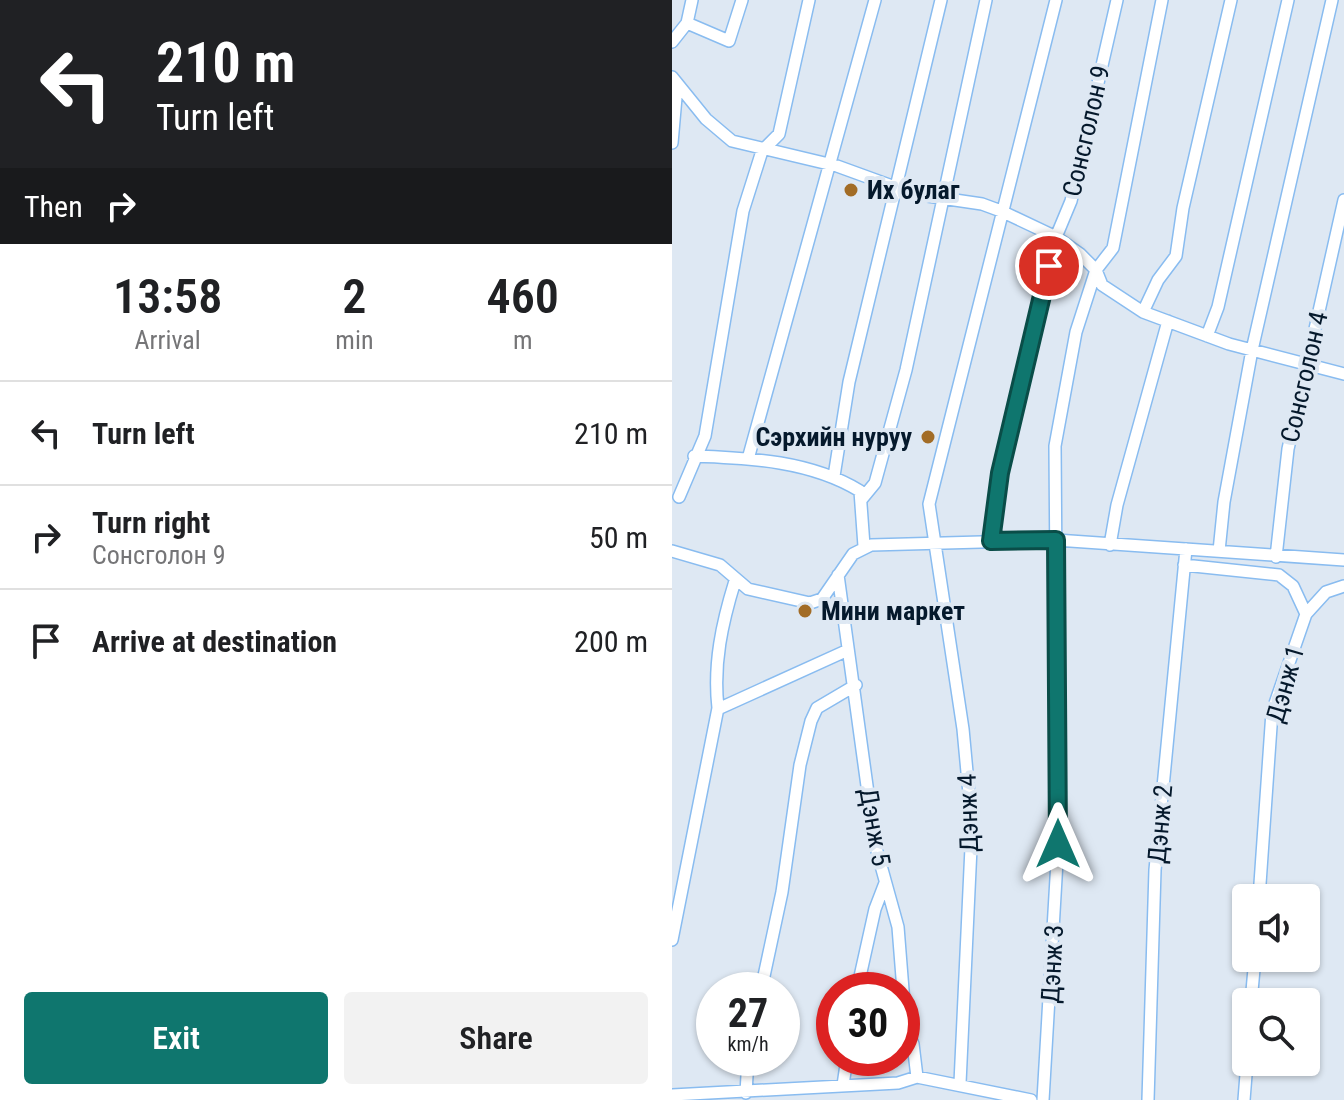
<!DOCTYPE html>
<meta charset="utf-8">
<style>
:root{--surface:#fff;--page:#f2f2f2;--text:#202124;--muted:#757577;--line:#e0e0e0;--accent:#0f766e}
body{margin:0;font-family:"Roboto Condensed",sans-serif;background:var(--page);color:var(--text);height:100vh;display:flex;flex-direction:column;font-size:30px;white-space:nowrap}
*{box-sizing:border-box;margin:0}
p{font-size:26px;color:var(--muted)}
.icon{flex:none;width:44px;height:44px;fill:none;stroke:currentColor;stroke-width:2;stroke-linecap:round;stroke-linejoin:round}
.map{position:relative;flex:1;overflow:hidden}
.details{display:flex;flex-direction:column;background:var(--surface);width:672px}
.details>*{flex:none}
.banner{background:#202124;color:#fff;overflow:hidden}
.controls{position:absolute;left:560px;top:884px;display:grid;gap:16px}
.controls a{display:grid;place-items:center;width:88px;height:88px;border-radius:8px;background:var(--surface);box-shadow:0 2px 6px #0004;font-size:40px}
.speed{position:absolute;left:24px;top:972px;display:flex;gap:16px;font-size:40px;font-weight:700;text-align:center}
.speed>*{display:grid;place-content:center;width:104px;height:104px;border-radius:50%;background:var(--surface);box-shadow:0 2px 6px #0004;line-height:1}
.speed small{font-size:20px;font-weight:400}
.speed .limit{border:12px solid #d22;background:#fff;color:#111}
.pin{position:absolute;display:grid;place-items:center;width:68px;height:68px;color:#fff;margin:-34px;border:4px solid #fff;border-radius:50%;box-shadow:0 2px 8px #0007}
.me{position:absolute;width:88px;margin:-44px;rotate:0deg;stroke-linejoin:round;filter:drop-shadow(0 0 6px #0008)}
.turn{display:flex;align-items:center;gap:28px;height:168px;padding:0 24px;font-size:36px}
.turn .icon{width:104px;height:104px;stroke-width:2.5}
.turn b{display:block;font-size:56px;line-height:68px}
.then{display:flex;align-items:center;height:76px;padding:0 24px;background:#0003;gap:16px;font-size:30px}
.eta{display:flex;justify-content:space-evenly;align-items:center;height:136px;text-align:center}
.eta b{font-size:48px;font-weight:600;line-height:56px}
.cta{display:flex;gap:16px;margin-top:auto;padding:16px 24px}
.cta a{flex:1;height:92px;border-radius:8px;background:var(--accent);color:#fff;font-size:32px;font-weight:600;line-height:92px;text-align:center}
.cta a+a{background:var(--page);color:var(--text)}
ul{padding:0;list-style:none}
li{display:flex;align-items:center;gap:24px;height:104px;padding:0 24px;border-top:2px solid var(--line)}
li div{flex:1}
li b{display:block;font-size:30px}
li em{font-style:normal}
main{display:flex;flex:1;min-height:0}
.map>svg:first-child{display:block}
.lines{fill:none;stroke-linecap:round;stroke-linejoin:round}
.minor-casing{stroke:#89bcf0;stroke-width:14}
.minor{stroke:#fff;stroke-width:11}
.route-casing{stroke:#0a4d48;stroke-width:20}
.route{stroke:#0f766e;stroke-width:14}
.poi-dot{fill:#a26c26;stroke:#dee8f3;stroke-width:3}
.labels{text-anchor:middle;stroke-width:8;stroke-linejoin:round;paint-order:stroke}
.street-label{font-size:26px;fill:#05192c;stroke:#dee8f3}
.poi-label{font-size:26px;font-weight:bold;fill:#05192c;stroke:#dee8f3;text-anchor:start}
</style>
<main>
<section class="details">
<div class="banner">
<div class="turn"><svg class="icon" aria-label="left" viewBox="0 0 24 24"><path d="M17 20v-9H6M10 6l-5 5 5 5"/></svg><div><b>210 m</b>Turn left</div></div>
<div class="then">Then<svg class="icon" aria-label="right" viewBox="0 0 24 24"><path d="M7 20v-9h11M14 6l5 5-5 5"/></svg></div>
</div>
<div class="eta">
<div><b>13:58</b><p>Arrival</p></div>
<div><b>2</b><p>min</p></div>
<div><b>460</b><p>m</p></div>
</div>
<ul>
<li><svg class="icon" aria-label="left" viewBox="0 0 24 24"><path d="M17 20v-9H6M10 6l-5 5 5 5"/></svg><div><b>Turn left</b></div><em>210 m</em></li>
<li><svg class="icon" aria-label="right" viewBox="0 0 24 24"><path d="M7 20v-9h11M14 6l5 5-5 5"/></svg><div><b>Turn right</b><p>Сонсголон 9</p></div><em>50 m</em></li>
<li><svg class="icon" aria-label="arrive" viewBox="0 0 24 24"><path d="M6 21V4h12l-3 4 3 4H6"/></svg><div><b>Arrive at destination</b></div><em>200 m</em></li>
</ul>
<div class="cta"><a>Exit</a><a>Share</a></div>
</section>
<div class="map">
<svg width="672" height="1100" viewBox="0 0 672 1100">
<rect width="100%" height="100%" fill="#dee8f3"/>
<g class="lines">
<defs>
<path id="minor" d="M15,23L57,41L70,0
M0,42L15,23L20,0
M0,77L34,119L60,141L165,166L242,194L310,204L329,211L384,237L408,254L424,270L430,285L471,312L557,344L672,374
M0,143L5,86
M471,312L486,280L504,256L511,208L559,0
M535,336L546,307L616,0
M22,456C79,458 139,461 188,491L192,546
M76,459L203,0
M162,476L177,382L269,0
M7,497L33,436L71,211L90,151L107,134L137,0
M189,500L203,483L234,370L314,0
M319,541L322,502L347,384L384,237L399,201L445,0
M438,545L445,505L496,321
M0,551L48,565L76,589L138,603L150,599L181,554L199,545L384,540L672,560
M547,551L552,502L580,350L660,0
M604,557L616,449L672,200
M512,565L607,575L621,586L634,614L600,712L587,898
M166,575L203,844L226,927L234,1028L241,1044L245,1077
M634,614L654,592L672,586
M46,709L176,650
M0,940L46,708C41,664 50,623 63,581
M89,990L110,892L128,765L139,721L145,708L184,685
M185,990L203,909L213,883
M579,1002L583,958
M288,1083L300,826L291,729L257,504L384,0
M171,1085L175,1058
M74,1093L76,1058
M0,1095L226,1083L245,1077L359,1100
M371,1100L386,844L383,446L404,332L424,270L441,248L490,0
M476,1100L483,870L514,549
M572,1100L575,1062"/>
</defs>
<!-- minor casing -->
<use href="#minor" class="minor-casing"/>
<!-- minor -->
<use href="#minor" class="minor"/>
</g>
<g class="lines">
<defs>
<path id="route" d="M377,266L328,473L319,541L384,540L386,844"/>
</defs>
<!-- route casing -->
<use href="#route" class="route-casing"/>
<!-- route -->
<use href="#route" class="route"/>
</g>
<!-- markers -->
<g class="poi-dot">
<circle cx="179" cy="190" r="8"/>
<circle cx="256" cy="437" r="8"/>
<circle cx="133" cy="611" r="8"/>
</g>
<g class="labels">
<!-- street labels -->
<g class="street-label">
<text transform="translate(414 131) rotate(-77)" y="9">Сонсголон 9</text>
<text transform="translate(632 377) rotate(-77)" y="9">Сонсголон 4</text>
<text transform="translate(613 684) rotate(-74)" y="9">Дэнж 1</text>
<text transform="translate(296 813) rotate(-92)" y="9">Дэнж 4</text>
<text transform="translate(488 824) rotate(-85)" y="9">Дэнж 2</text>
<text transform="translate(203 827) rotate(80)" y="9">Дэнж 5</text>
<text transform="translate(380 964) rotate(-87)" y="9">Дэнж 3</text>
</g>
<!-- poi labels -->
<g class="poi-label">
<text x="195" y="199">Их булаг</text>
<text x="240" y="446" text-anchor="end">Сэрхийн нуруу</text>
<text x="149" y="620">Мини маркет</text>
</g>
</g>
</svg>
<div class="controls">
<a><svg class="icon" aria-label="sound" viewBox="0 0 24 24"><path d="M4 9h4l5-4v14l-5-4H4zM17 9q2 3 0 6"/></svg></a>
<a><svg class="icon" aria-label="search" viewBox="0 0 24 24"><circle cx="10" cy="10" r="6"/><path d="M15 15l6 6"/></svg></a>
</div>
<div class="speed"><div>27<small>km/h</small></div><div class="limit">30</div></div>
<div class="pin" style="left:377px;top:266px;background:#d93025"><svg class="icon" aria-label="arrive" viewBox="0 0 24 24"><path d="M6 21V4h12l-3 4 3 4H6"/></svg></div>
<svg class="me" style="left:386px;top:844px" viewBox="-20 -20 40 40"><path d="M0-17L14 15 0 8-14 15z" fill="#0f766e" stroke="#fff" stroke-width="4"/></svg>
</div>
</main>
